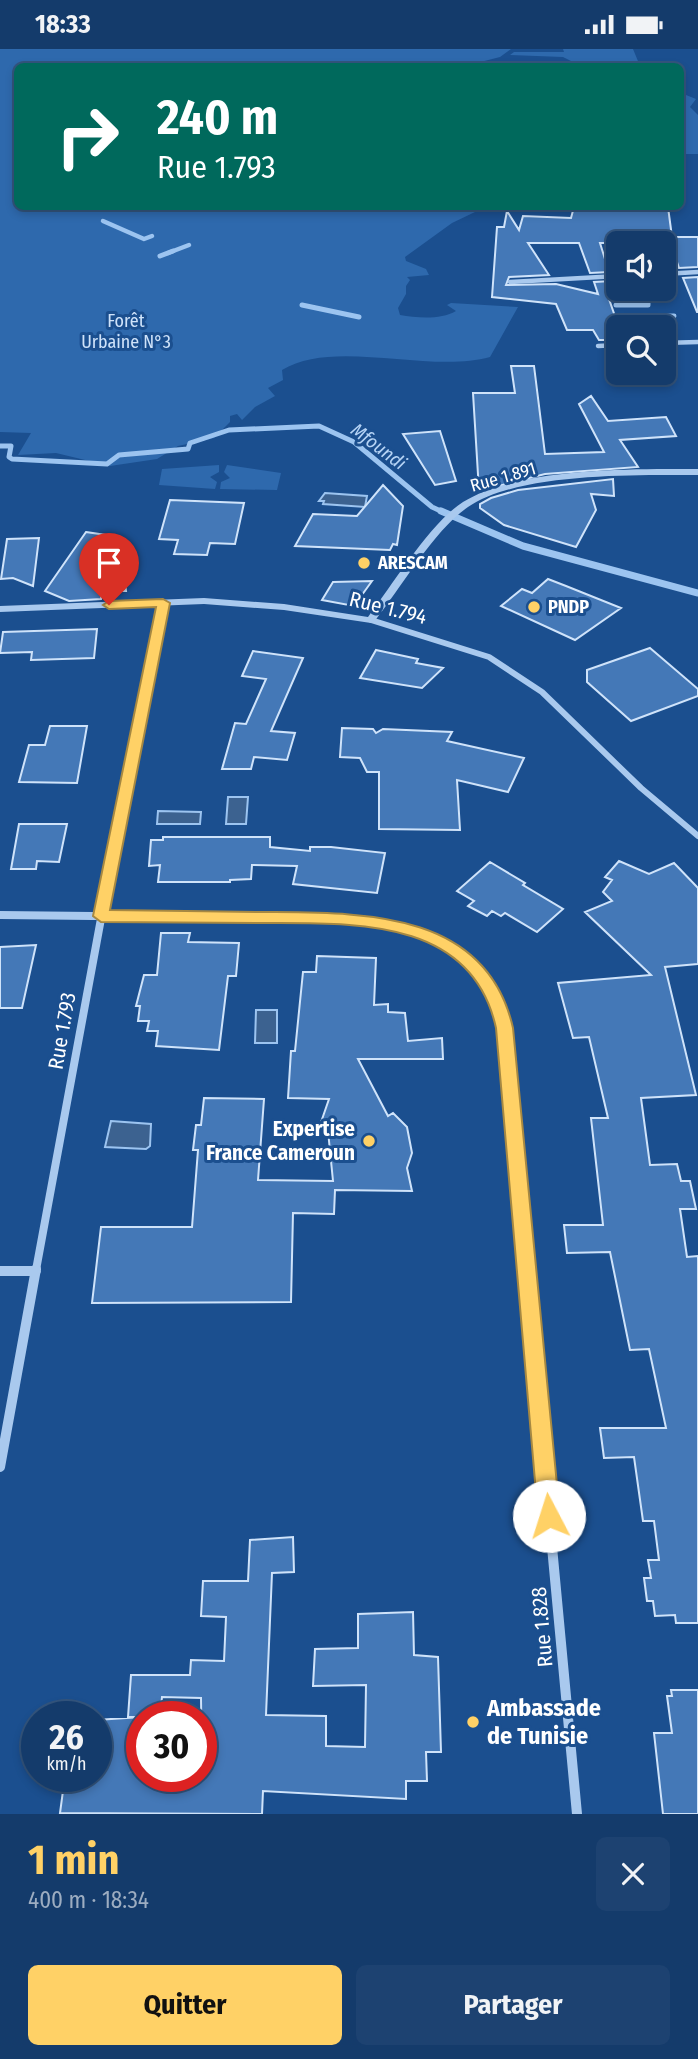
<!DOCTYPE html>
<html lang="fr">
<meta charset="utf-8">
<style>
:root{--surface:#143b6b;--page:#1d4271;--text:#f1f3f6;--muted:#9dadc1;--line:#33557e;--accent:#ffd166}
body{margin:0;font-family:"Fira Sans Condensed",sans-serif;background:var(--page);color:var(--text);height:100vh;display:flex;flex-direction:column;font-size:26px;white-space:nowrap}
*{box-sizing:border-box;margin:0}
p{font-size:23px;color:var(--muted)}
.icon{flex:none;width:38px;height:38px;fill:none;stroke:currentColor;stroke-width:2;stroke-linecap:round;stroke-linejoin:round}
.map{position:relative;height:1765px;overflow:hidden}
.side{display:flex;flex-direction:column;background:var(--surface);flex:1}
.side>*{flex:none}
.banner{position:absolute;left:14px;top:14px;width:670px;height:147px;border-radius:10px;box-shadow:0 4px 10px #0003,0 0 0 2px var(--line);background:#00695c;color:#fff;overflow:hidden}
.tools{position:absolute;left:606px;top:182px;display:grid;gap:14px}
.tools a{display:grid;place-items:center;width:70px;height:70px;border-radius:10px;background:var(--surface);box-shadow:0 4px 10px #0003,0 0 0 2px var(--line);font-size:35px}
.speed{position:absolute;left:21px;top:1652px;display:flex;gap:14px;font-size:35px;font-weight:700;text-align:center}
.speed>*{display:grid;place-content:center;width:91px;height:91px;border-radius:50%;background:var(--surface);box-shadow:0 4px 10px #0003,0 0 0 2px var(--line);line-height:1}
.speed small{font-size:18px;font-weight:400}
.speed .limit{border:10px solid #d22;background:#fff;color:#111}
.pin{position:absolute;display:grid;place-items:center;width:60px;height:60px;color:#fff;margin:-72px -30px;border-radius:50% 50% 50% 0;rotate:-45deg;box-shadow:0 0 7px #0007}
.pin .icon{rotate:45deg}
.me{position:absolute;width:77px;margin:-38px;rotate:355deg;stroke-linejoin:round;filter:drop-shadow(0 0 5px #0008)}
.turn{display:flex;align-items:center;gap:24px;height:147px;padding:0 28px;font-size:32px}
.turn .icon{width:91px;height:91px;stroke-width:2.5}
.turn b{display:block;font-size:49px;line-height:60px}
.round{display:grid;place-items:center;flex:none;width:74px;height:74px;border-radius:10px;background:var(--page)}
.overview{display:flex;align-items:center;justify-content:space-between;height:119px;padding:0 28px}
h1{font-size:42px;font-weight:700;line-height:52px;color:var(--accent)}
.cta{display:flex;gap:14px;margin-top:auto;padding:14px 28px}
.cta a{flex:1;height:80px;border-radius:10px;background:var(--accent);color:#111;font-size:28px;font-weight:700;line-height:80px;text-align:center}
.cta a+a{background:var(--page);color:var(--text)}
.status{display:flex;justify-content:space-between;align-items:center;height:49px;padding:0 35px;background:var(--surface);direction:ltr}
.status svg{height:19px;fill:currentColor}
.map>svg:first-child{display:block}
.green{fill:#2e69ad}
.water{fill:#3c6290;stroke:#9cc4f0;stroke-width:2}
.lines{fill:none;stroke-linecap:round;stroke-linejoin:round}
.stream-far2{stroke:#9cc4f0;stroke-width:4.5}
.stream-far1{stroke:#9cc4f0;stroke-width:5}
.stream{stroke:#9cc4f0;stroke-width:7}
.building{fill:#4478b7;stroke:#cfe3fa;stroke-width:2}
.minor-far3{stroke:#a9c9ee;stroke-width:4.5}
.minor-far2{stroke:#a9c9ee;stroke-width:6}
.minor-far1{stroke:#a9c9ee;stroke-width:8}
.minor{stroke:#a9c9ee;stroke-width:10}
.tertiary{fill:#a9c9ee;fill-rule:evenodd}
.route{fill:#ffd166;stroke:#a68842;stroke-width:2}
.poi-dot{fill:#ffd166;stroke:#1b4f8f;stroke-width:2.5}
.labels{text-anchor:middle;stroke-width:6;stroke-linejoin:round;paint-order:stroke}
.far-park-label{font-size:18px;fill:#cfe3fa;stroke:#1b4f8f}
.far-street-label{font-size:18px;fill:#fff;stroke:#1b4f8f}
.far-poi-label{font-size:18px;font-weight:bold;fill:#fff;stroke:#1b4f8f;text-anchor:start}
.far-water-label{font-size:19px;font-style:italic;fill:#b5d3f5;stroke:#1b4f8f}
.street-label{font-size:21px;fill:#fff;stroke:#1b4f8f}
.poi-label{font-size:21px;font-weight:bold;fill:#fff;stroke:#1b4f8f;text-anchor:end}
.near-poi-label{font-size:24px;font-weight:bold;fill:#fff;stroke:#1b4f8f;text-anchor:start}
</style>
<div class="status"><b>18:33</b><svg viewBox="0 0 49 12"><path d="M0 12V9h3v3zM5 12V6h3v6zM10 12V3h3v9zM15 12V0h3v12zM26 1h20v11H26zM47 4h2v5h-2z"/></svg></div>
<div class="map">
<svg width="698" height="1765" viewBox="0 0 698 1765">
<rect width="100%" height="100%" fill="#1b4f8f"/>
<!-- green -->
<path class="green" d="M0,0H511L500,8L461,18H18V158H472L475,163L452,174L405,208L406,212L426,220L429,226L407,228L410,231L406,237V245L398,259L400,266C417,269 441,271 456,262L447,256L451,254L518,258L490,308C430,325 333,289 282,321L283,331L268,339L275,347L255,358L242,371L237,365L230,367V373L214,389L178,397L157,410L110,417L56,404L18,406L31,384L0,383Z
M563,0H633L640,17H571L573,13L563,8L510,6L514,3H564Z
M681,44L696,50L690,58L698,66V105H685L684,122L681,124Z
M219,416V423L210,428L217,433L215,440L159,436L162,420Z
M227,416L281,424L277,441L220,440L221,433L230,429L224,423Z"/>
<!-- water -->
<path class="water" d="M325,444L367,447L365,458L323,455L324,452H319Z
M228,748H248L246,775H226Z
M158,762L201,763L200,775H157Z
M256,961H277V994H255Z
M111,1072L151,1075L150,1097L146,1100L105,1098Z"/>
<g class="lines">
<!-- stream-far2 -->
<path class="stream-far2" d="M103,172L144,190L152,187
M168,204L189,196"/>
<!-- stream-far1 -->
<path class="stream-far1" d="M160,207L173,202
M614,244L648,246V256H616
M302,256L359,268
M620,268L674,267
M0,397H11L9,408L12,410L107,415L119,406L188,400L190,394L229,381L319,377L354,393L432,458L445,464"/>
<!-- stream -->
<path class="stream" d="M441,462L523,497L698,544"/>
</g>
<!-- building -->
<path class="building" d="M574,158H668L672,188H698V218L679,219L676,210L663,211V194H600L609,223L590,224L579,194H528L549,226L509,228L506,236L556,235L598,245L594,233L612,232L616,247L609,250L618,276V291H599L593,281H567L556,255L492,248L497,178H504L507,162L519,181L523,167L571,169Z
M698,228V263H697L683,229Z
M511,317H534L545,405L604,403L579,355L591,347L608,372L666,368L676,387L620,391L638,418L545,425L479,442L473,344H515Z
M440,382L456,432L435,436L403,385Z
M613,430L614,447L591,445L596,461L576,498L504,476L480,459V455L491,449L518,441Z
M383,436L403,457L397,496L393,495L390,501L295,497L313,465L357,467Z
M170,451L244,454L235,495L210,494L207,506L174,505L178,491L159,490Z
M86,483L119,488L126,542H102L101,550L69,552L45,542Z
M39,489L33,537L13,529L1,530L7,490Z
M548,530L566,537L621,559L575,591L501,557L522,540L532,544Z
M372,532L354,557L322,551L333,533Z
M97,580L94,609L31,611L32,603L0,604L3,583Z
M650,599L698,640V647L631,672L587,633V621Z
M376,601L418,610L416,614L443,619L422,639L360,629Z
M253,602L303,609L271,682L295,684L287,711L254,708L251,720H222L235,674L246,675L266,630L242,627Z
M50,677H87L77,734L19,733L29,696H45Z
M342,679L373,680L376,684L383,680L452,683L447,692L524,709L508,743L457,731L460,781L379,780V723H367L360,709L340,708Z
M19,775H67L59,813L37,812L36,820H11Z
M163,788H270V798L310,802V798H331L385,804L377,844L293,835L297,817L252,816L251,830L230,831V833H158L160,816L149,817L151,791H163Z
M619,812L649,825L674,814L698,839V915L665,918L696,1046L641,1049L650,1116L677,1115L681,1132H690L696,1160H680L687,1208L698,1207V1574H676L675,1566L655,1567L653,1552H647L644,1529H651L648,1511H659L654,1472H643L634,1408L604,1409L600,1379H666L649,1300L630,1301L610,1203L567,1204L564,1176H603L591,1069H608L589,988L573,989L558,934L651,926L585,863L612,852L603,843L612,831L605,828Z
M490,813L525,834L523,836L563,860L537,883L505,864L501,867L492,862L487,867L468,857L474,852L457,842Z
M161,884H190L188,893L239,894L236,927H228L219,1001L156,997L158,982H147L149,972H138L140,957H136L144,926H157Z
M36,896L22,959H0V898Z
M317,907L376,909L374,956L388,955V963L405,964L408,992L442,989L443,1010H358L388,1067L393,1064L407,1078L412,1104L407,1119L412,1142L335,1141L334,1165L293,1164L291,1253L92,1254L101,1178H192L198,1101H193L196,1076H201L204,1049L264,1050L258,1131L333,1132L328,1082H318L329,1050L288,1049L291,1002H295L303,923H316Z
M293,1488L294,1523L272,1524L266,1666L326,1667V1697L365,1698L366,1636L313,1637L315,1600L358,1599V1565L413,1563L414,1606L438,1608L441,1703H426L427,1732H406V1750L263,1742L262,1765L60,1764L65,1727H96V1671L142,1668V1727H202L201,1649L162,1648L160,1668H128L131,1626H190L191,1611L224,1612L226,1568L201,1567L203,1532H248L250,1491Z
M671,1641H698V1765H663L654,1684H672L667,1647H672Z"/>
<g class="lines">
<!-- minor-far3 -->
<path class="minor-far3" d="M663,225L698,223
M510,233L618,227
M663,294L698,293
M598,297L618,296"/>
<!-- minor-far2 -->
<path class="minor-far2" d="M371,571L489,608L542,643L641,739L698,787
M115,796L163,554"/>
<!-- minor-far1 -->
<path class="minor-far1" d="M0,866L360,870L405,878L441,893L477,922L494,948L504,979L527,1221
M36,1221L115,794"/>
<!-- minor -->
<path class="minor" d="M526,1220L577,1765
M0,1222H36
M0,1418L36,1220"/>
<!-- tertiary -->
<path class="tertiary" d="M698,420V426C636,426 520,423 468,458C435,480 400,540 374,573L371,574L284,561L204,555L0,563V557L204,549L284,555L368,568C393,535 430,474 463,453C519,418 633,420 698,420Z"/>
</g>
<!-- route -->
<path class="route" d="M163,550L170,554L110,861C160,862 211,862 261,863C359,864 486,859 513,979L560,1467L557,1474L549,1477L542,1474L538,1467L496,979C471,865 347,875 256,874C205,874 153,873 101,873L93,867L156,558L109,560L103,556L109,552Z"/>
<!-- markers -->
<g class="poi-dot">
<circle cx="364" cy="514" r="7"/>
<circle cx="534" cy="558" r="7"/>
<circle cx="369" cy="1092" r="7"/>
<circle cx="473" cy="1673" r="7"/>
</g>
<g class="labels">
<!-- far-park labels -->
<g class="far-park-label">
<text x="126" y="278">Forêt<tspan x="126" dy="21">Urbaine N°3</tspan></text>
</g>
<!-- far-street labels -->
<g class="far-street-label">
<text transform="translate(503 428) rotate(-16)" y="6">Rue 1.891</text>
</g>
<!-- far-poi labels -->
<g class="far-poi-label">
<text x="378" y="520">ARESCAM</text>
<text x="548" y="564">PNDP</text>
</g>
<!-- far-water labels -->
<g class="far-water-label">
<text transform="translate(379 397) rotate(37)" y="7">Mfoundi</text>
</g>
<!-- street labels -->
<g class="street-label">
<text transform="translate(388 559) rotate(14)" y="7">Rue 1.794</text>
<text transform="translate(62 982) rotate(-80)" y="7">Rue 1.793</text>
<text transform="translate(542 1578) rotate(-95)" y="7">Rue 1.828</text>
</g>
<!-- poi labels -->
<g class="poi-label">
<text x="355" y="1087">Expertise<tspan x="355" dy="24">France Cameroun</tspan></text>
</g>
<!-- near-poi labels -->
<g class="near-poi-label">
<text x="487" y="1667">Ambassade<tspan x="487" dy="28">de Tunisie</tspan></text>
</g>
</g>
</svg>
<div class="tools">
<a><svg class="icon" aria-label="sound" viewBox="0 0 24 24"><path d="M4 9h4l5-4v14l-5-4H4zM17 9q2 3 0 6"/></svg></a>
<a><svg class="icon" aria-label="search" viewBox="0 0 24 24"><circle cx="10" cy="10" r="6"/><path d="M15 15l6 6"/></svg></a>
</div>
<div class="speed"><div>26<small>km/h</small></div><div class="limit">30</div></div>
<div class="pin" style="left:109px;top:556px;background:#d93025"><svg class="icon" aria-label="arrive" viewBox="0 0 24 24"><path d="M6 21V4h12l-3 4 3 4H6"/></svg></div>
<svg class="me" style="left:549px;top:1467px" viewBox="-20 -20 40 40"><circle r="19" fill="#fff"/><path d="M0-13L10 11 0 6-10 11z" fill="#ffd166"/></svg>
<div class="banner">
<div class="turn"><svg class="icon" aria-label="right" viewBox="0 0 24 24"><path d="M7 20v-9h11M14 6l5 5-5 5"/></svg><div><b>240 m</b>Rue 1.793</div></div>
</div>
</div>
<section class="side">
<div class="overview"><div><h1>1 min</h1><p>400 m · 18:34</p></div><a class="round"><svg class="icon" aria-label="close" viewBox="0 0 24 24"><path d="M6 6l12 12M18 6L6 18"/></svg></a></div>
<div class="cta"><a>Quitter</a><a>Partager</a></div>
</section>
